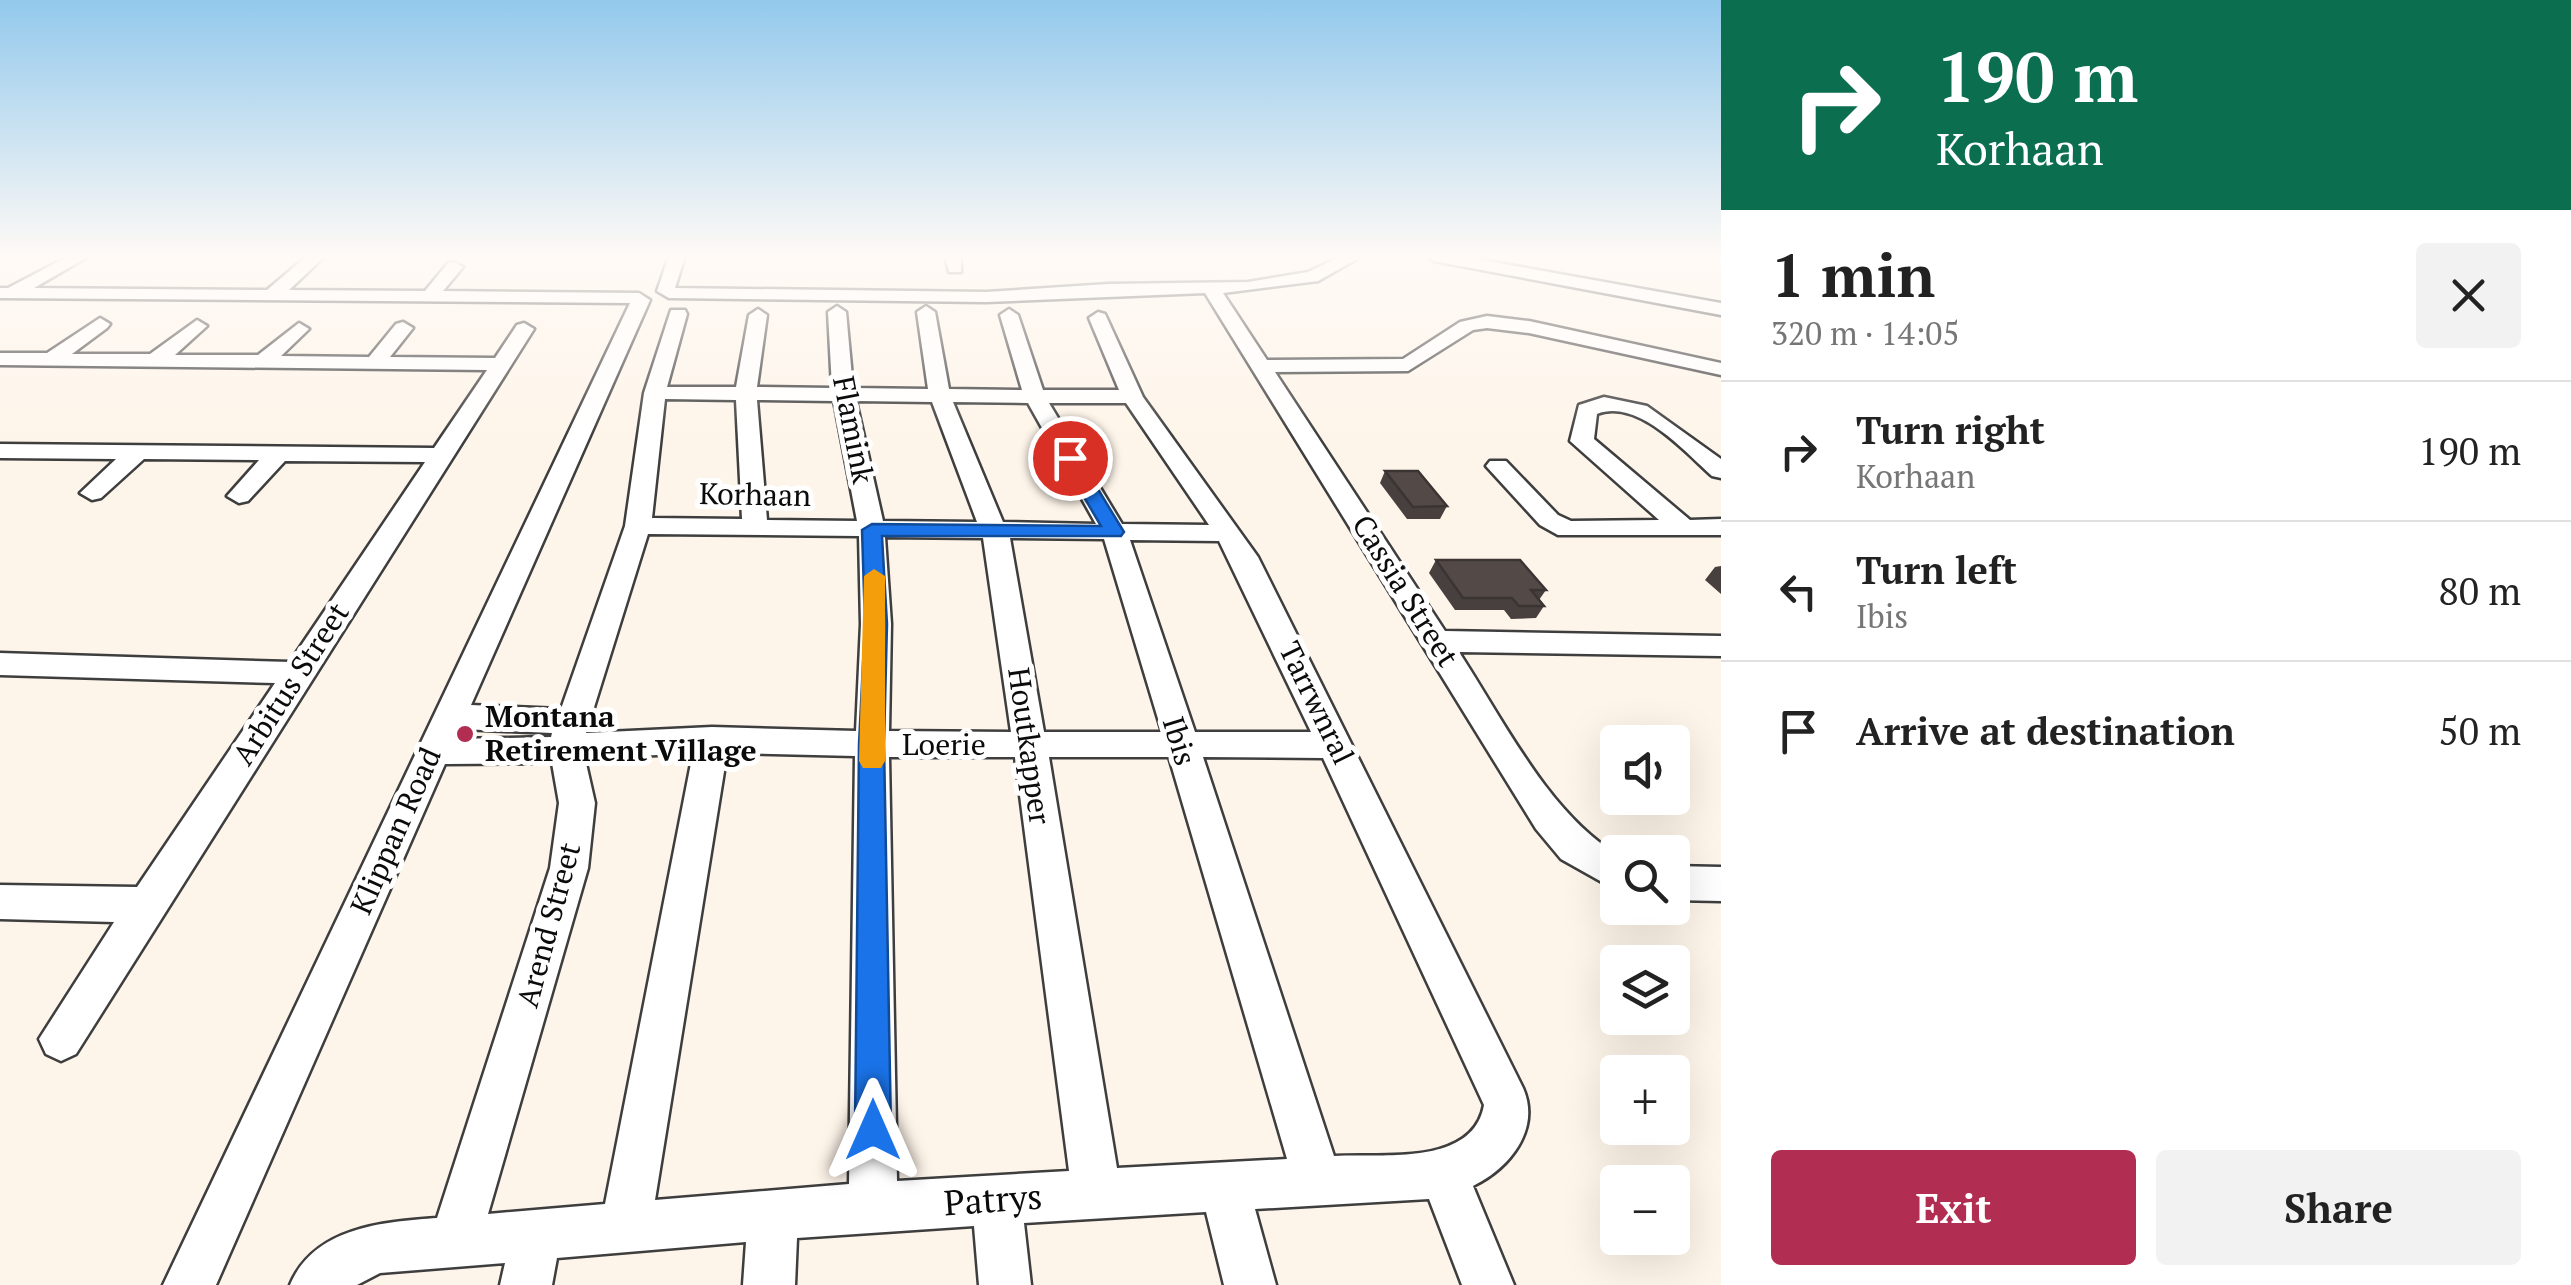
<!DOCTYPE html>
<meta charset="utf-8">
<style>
:root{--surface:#fff;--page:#f2f2f2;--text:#222;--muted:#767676;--line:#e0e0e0;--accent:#b12d52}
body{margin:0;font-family:"PT Serif",serif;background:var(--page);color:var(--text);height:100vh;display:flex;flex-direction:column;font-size:38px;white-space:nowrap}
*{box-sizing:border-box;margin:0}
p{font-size:32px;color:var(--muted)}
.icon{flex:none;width:55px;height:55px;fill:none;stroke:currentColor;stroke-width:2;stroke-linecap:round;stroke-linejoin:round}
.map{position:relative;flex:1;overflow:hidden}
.side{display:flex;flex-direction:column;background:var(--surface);width:850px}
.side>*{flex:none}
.guide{background:#0b6e4f;color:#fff;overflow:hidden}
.buttons{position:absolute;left:1600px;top:725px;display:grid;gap:20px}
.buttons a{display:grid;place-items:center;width:90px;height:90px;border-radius:10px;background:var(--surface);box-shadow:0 10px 40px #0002;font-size:50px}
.pin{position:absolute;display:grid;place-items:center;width:85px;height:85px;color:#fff;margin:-42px;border:5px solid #fff;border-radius:50%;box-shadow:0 2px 10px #0007}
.me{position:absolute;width:110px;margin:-55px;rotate:0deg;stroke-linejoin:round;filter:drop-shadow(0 0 8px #0008)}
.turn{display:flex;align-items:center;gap:35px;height:210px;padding:0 50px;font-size:45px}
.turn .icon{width:130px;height:130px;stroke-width:2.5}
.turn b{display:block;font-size:70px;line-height:85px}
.round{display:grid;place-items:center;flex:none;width:105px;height:105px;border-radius:10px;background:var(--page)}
.overview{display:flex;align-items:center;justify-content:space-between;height:170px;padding:0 50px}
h1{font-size:60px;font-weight:700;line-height:75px}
.primary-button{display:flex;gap:20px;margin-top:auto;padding:20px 50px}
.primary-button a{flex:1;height:115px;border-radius:10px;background:var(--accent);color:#fff;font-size:40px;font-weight:700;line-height:115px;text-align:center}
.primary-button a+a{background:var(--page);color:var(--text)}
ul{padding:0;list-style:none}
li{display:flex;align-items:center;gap:30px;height:140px;padding:0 50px;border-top:2px solid var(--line)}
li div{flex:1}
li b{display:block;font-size:38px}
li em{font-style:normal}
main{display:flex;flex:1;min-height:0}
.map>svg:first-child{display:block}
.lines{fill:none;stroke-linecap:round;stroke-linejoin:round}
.minor-casing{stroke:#3e3e3e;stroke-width:5}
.minor{fill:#fff;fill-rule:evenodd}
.wall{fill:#47403e}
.building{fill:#534a48;stroke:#3a3432;stroke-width:2.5}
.route{fill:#1a73e8;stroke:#114b97;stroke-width:2.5}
.slow{fill:#f59e0b}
.poi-dot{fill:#b12d52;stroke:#fff;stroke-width:4}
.labels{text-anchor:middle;stroke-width:10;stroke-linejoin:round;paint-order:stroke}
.street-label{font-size:30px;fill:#0b0b0b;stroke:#fff}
.poi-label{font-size:30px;font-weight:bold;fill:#0b0b0b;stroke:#fff;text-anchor:start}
.near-street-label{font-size:35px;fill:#0b0b0b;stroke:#fff}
</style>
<main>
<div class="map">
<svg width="1721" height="1285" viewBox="0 0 1721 1285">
<rect width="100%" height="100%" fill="#fef5ea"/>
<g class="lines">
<defs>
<path id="minor" d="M69,256H89L34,288L267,290L307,256H325L289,290L425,291L448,263L454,262L463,267L443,291L639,293L650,300L471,705L561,709L625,526L644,393L671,310H685L687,314L667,387H736L749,315L758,309L767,315L757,387L832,388L828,312L837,306L846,312L853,388L928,389L917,312L926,306L935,312L949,389L1022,390L1000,315L1009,309L1018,315L1043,390H1119L1089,318L1098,312L1105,314L1143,397L1258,557L1523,1088C1541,1129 1510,1168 1473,1186L1514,1285H1462L1429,1199L1255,1209L1276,1285H1224L1206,1212L1024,1223L1031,1285H979L974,1226L797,1238L795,1285H743L746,1242L557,1258L552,1285H500L505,1263L380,1273L357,1285H290C314,1227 383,1222 437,1218L550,868L559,803L552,763L445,764L216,1285H163L630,303L0,298V288H8ZM665,399L736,400L742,519L652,518ZM757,400L834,401L857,521L767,520ZM856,401L932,402L977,522L883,521ZM953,402L1028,403L1096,524L1003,522ZM1049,403H1126L1209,525L1122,524ZM648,534L859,536L861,624L856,731L712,727L586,733ZM885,537L983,538L1011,732L889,731L891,624ZM1010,538L1104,539L1162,732H1044ZM1130,540L1219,541L1311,732H1195ZM461,729L552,733L551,737L457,739ZM693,753L605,1204L488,1214L588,868L595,803L585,759ZM727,753L855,756L849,1184L655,1200ZM889,757H1015L1069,1171L897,1181ZM1049,757H1169L1287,1159L1117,1168ZM1203,757L1323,758L1484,1105C1473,1167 1381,1153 1334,1156Z
M669,256H685L675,288L986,292L1108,284L1248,282L1308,272L1342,256H1362L1318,281L1223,293L1267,360L1403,359L1460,322L1487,316L1529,321L1721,363V375L1529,333L1487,328L1473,330L1408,371L1275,372L1445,631L1721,636V656L1459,652C1503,719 1548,813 1618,855V891L1561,859L1536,829L1205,293L986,302L669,298L657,291Z
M945,256H961V272H949Z
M1426,256H1460L1721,303V315L1434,261Z
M100,318L110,324L107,328L72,354H150L197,320L207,326L175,355H258L299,323L309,329L281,356L369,357L396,324L403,322L413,328L390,357L495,358L517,325L524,323L534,329L76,1054L61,1061L46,1054L39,1039L114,922L0,919V885L137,887L275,683L0,675V653L290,662L425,462L285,461L248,501L239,503L227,496L259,460L144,459L101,498L92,500L80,493L116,459L0,458V444L434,448L487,370L0,365V353H47Z
M1604,397L1647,406L1721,459V478L1712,476C1685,452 1638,398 1597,414L1594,439L1690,520L1721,519V535H1558L1540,525L1486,466L1490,461H1506L1558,515L1571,521L1659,520L1570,441L1579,405Z
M1672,866L1721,867V901L1672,900Z"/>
</defs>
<!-- minor casing -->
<use href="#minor" class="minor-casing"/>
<!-- minor -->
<use href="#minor" class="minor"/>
</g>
<!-- wall -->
<path class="wall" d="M1385,471L1447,506L1440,519H1407L1380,483Z
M1436,560L1546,590L1539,600L1544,606L1536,618L1511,619L1504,610H1455L1429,573Z
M1721,566V594L1705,580L1715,567Z"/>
<!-- building -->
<path class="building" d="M1385,471H1418L1447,506L1413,507Z
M1436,560H1520L1546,590H1531L1544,606H1519L1512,598H1463Z"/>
<!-- sky -->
<linearGradient id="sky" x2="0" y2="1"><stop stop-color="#93c9ec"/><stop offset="0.59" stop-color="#fffaf6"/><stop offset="1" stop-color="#fffaf6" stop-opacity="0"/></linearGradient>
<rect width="1721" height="436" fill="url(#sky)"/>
<!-- route -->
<path class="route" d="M1070,453L1079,458L1124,532L1121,536H882L887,624L884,744L891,1130L886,1142L873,1148L860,1142L855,1130L859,744L865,624L862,530L872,524L1101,526L1061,458Z"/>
<!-- slow -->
<path class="slow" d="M874,569L885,576V761L881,768H863L859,761L864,576Z"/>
<!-- markers -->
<circle class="poi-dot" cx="465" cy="734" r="10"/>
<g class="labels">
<!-- street labels -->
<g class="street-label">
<text transform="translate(853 430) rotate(79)" y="10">Flamink</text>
<text transform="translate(755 495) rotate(1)" y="10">Korhaan</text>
<text transform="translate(1405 591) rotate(58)" y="10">Cassia Street</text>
<text transform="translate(291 684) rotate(-57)" y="10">Arbitus Street</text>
<text transform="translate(1316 703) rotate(64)" y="10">Tarrwnral</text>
<text transform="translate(1179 741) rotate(73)" y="10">Ibis</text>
<text x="944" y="755">Loerie</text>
<text transform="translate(1029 746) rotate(82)" y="10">Houtkapper</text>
<text transform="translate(396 831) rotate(-66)" y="10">Klippan Road</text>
<text transform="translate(549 925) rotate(-75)" y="10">Arend Street</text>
</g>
<!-- poi labels -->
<g class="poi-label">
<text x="485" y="727">Montana<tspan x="485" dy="34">Retirement Village</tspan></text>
</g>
<!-- near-street labels -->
<g class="near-street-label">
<text transform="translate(993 1200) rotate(-4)" y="12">Patrys</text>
</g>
</g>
</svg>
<div class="buttons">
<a><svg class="icon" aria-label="sound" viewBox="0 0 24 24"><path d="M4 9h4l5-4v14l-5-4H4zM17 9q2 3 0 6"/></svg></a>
<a><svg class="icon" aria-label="search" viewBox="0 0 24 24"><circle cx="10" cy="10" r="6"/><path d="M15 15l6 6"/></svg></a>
<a><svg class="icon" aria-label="layers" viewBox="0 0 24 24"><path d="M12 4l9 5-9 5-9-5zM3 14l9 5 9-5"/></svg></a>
<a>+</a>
<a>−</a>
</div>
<div class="pin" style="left:1070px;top:458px;background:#d93025"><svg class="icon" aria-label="arrive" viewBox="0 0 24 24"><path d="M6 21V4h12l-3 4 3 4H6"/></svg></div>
<svg class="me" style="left:873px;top:1130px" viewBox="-20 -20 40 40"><path d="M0-17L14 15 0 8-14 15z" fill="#1a73e8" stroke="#fff" stroke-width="4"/></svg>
</div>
<section class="side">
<div class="guide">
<div class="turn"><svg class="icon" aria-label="right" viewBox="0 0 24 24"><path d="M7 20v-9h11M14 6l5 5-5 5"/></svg><div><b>190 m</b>Korhaan</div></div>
</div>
<div class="overview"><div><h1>1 min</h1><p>320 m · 14:05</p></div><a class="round"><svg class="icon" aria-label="close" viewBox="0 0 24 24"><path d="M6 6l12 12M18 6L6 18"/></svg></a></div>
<ul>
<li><svg class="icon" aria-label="right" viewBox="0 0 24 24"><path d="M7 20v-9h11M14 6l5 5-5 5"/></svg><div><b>Turn right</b><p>Korhaan</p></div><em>190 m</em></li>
<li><svg class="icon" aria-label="left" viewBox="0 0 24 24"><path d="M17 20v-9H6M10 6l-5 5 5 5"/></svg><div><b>Turn left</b><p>Ibis</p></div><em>80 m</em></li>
<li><svg class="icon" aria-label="arrive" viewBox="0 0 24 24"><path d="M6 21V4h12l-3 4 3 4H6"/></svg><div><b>Arrive at destination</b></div><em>50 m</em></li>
</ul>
<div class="primary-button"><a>Exit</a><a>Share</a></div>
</section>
</main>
